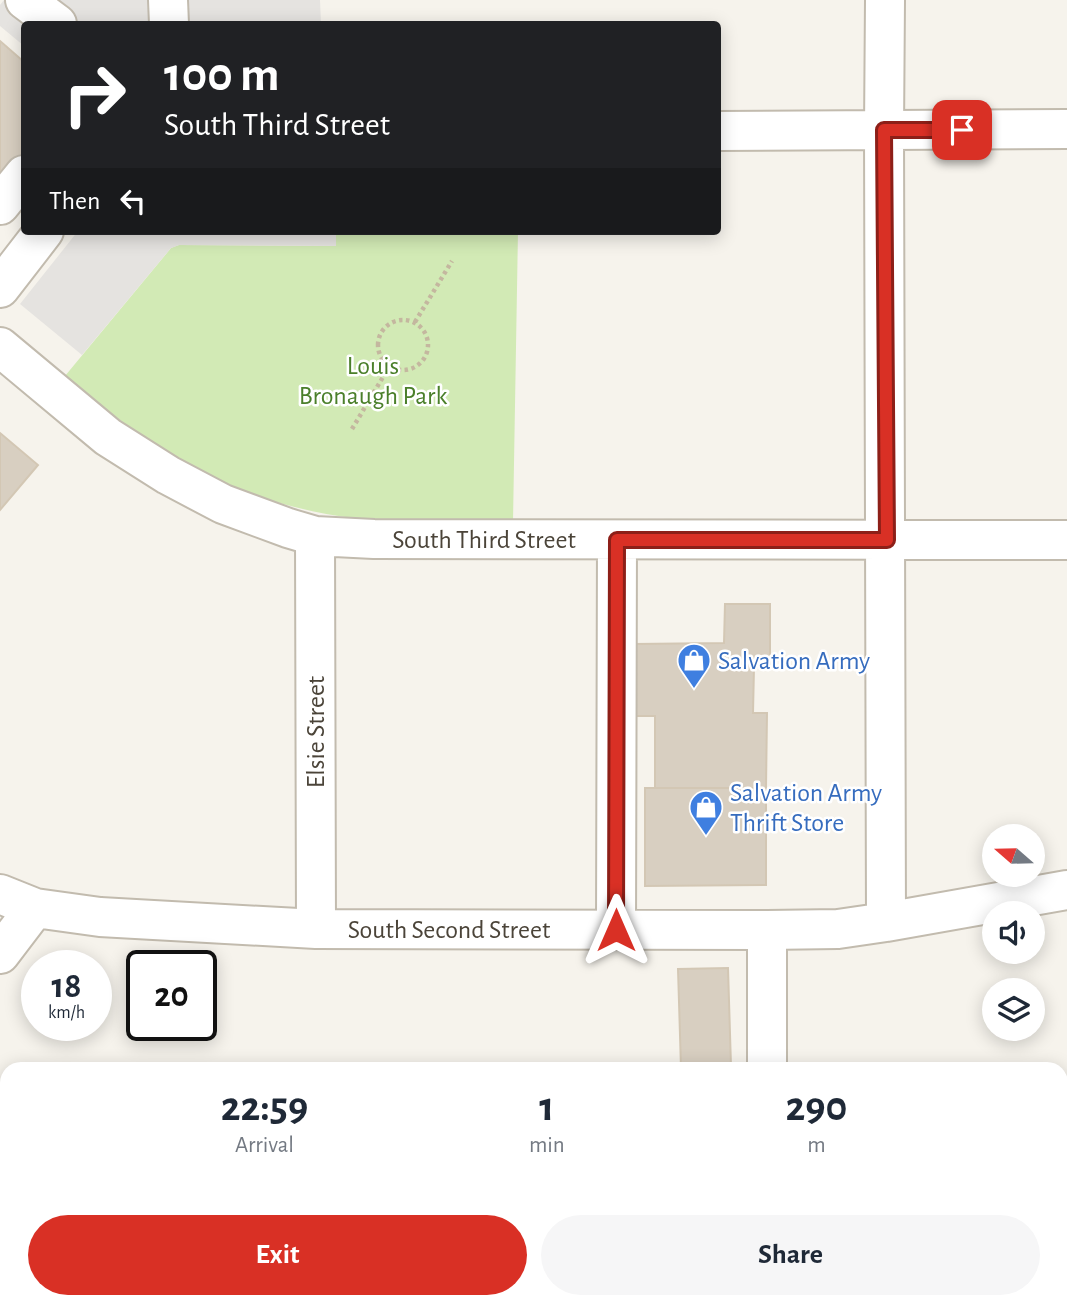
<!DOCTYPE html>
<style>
:root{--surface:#fff;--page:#f6f6f7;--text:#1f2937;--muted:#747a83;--accent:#d93025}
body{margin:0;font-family:"Alegreya Sans",sans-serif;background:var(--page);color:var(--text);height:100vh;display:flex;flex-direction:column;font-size:26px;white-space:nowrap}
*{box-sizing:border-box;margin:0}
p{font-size:23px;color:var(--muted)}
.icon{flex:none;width:38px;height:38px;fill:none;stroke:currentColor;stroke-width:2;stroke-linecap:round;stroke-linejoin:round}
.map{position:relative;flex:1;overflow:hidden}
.side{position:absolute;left:0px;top:1062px;width:1068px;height:247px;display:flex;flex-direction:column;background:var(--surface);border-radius:21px 21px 0 0;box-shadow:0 4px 18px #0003}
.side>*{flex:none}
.banner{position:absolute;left:21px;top:21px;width:700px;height:214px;border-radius:7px;box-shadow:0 4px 18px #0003;background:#202124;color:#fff;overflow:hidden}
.needle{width:46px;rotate:290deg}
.buttons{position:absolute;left:982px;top:824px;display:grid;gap:14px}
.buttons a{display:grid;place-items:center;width:63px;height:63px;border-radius:50%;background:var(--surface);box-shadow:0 4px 18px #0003;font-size:35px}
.speed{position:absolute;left:21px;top:950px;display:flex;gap:14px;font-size:35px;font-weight:700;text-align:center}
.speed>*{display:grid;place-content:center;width:91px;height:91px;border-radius:50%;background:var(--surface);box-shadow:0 4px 18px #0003;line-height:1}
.speed small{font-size:18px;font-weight:400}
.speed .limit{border:4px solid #111;border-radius:10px;background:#fff;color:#111}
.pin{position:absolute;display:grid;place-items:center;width:60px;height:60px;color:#fff;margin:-30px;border-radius:14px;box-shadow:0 4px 10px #0006}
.me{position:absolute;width:77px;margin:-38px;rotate:0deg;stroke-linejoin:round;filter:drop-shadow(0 0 5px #0008)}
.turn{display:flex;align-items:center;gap:24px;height:147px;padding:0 28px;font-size:32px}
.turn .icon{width:91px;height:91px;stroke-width:2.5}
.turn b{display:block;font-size:49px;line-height:60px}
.then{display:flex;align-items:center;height:66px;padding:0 28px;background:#0003;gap:14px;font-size:26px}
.eta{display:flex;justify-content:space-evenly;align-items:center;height:119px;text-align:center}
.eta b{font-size:42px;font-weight:700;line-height:49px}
.cta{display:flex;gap:14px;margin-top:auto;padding:14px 28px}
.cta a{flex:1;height:80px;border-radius:42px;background:var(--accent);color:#fff;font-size:28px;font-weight:700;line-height:80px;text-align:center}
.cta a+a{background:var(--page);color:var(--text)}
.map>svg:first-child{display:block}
.green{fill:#d2eab5}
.parking{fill:#e5e3e0}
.building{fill:#d8cfc1;stroke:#d3c7b4;stroke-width:2}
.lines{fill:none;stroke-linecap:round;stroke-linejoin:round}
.minor-casing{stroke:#c2bbae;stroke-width:42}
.major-casing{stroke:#e6c16a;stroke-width:42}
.path{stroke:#c4b79f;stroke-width:4.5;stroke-dasharray:3.5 3.5;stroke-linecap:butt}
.minor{stroke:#fff;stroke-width:38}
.major{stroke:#ffe39c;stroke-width:38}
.route-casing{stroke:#8d1f18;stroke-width:18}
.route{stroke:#d93025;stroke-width:12}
.labels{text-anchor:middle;stroke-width:5;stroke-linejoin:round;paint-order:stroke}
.park-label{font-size:26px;fill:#4a7f2a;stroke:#fff}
.street-label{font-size:26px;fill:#4b4439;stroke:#fff}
.shop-label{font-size:26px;fill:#366cbe;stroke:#fff;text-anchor:start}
</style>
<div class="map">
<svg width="1067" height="1308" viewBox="0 0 1067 1308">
<rect width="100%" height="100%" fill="#f6f3ec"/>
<!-- green -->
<path class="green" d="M336,231H518L513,522C460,522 405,524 353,518C299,512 233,491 186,465C142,440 104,407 65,376L171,248L179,245L336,246Z"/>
<!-- parking -->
<path class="parking" d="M4,0H152L151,19L147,24H24V46L0,26V5Z
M183,0H320L321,24H183Z
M78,231H336V246L179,245L171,248L82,355L20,304Z"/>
<!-- building -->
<path class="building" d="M0,41L24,62V160L0,190Z
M0,433L38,465L0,510Z
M725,604H770V667H754L753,713H767L766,788H655V716H635V644L724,643Z
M645,788H766V885L645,886Z
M728,968L731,1066L681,1068L678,969Z
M0,1178L7,1183V1302H226L234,1308H0Z
M603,1302H681V1308H603Z"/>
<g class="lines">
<defs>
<path id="minor" d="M25,0L57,24
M168,0L169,24
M885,0L884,130L886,922
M718,131L1067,129
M0,205L24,175
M0,288L44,231
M0,347L108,437L168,475L223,504L288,528L315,536L374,539L1067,540
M315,536L316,929
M0,894L35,908L100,917L316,929L767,930L838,929L886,922L1067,890
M616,930L617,540
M767,930V1069
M0,954L35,908
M767,1302V1308"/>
<path id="major" d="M1066,1308L1067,1307"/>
</defs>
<!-- minor casing -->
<use href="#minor" class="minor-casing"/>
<!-- major casing -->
<use href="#major" class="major-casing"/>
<!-- path -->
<path class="path" d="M378 345a25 25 0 1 1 50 0a25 25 0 1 1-50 0Z
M415,322L452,261
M352,429L389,367"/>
<!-- minor -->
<use href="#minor" class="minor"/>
<!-- major -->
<use href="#major" class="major"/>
</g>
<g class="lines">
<defs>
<path id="route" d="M616,930L617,540H887L884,130H962"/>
</defs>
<!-- route casing -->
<use href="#route" class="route-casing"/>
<!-- route -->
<use href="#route" class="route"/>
</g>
<!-- icons -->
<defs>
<symbol id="shop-pin" viewBox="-11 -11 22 30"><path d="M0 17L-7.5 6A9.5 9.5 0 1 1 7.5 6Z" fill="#3f7fe0" stroke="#fff"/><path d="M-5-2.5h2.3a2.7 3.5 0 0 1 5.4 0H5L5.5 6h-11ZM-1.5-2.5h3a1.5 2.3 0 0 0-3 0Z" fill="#fff"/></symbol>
</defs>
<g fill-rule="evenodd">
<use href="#shop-pin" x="675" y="641" width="38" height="52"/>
<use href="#shop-pin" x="687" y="788" width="38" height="52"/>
</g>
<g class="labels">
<!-- park labels -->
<g class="park-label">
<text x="373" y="374">Louis<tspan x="373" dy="30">Bronaugh Park</tspan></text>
</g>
<!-- street labels -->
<g class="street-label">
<text x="484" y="548">South Third Street</text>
<text transform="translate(315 732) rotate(-90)" y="9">Elsie Street</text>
<text x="449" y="938">South Second Street</text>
</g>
<!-- shop labels -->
<g class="shop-label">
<text x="718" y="669">Salvation Army</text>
<text x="730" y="801">Salvation Army<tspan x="730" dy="30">Thrift Store</tspan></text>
</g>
</g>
</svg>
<div class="buttons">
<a><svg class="needle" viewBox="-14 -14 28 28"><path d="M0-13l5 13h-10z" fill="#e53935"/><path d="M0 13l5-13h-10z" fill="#747a83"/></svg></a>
<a><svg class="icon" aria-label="sound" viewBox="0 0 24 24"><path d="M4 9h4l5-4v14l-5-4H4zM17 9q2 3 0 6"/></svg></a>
<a><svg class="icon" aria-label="layers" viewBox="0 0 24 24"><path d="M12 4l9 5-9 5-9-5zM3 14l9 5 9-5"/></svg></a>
</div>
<div class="speed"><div>18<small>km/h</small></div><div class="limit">20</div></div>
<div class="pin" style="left:962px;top:130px;background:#d93025"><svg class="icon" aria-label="arrive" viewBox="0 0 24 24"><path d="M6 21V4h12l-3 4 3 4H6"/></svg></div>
<svg class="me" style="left:616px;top:930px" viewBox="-20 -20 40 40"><path d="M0-17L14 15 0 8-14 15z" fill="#d93025" stroke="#fff" stroke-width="4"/></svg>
<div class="banner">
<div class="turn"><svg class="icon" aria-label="right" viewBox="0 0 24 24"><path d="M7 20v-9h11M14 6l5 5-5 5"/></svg><div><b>100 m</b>South Third Street</div></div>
<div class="then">Then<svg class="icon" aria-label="left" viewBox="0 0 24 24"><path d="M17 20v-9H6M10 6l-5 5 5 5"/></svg></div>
</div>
<section class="side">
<div class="eta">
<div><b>22:59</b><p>Arrival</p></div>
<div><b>1</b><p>min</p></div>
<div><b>290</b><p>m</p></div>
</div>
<div class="cta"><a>Exit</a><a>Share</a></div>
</section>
</div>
